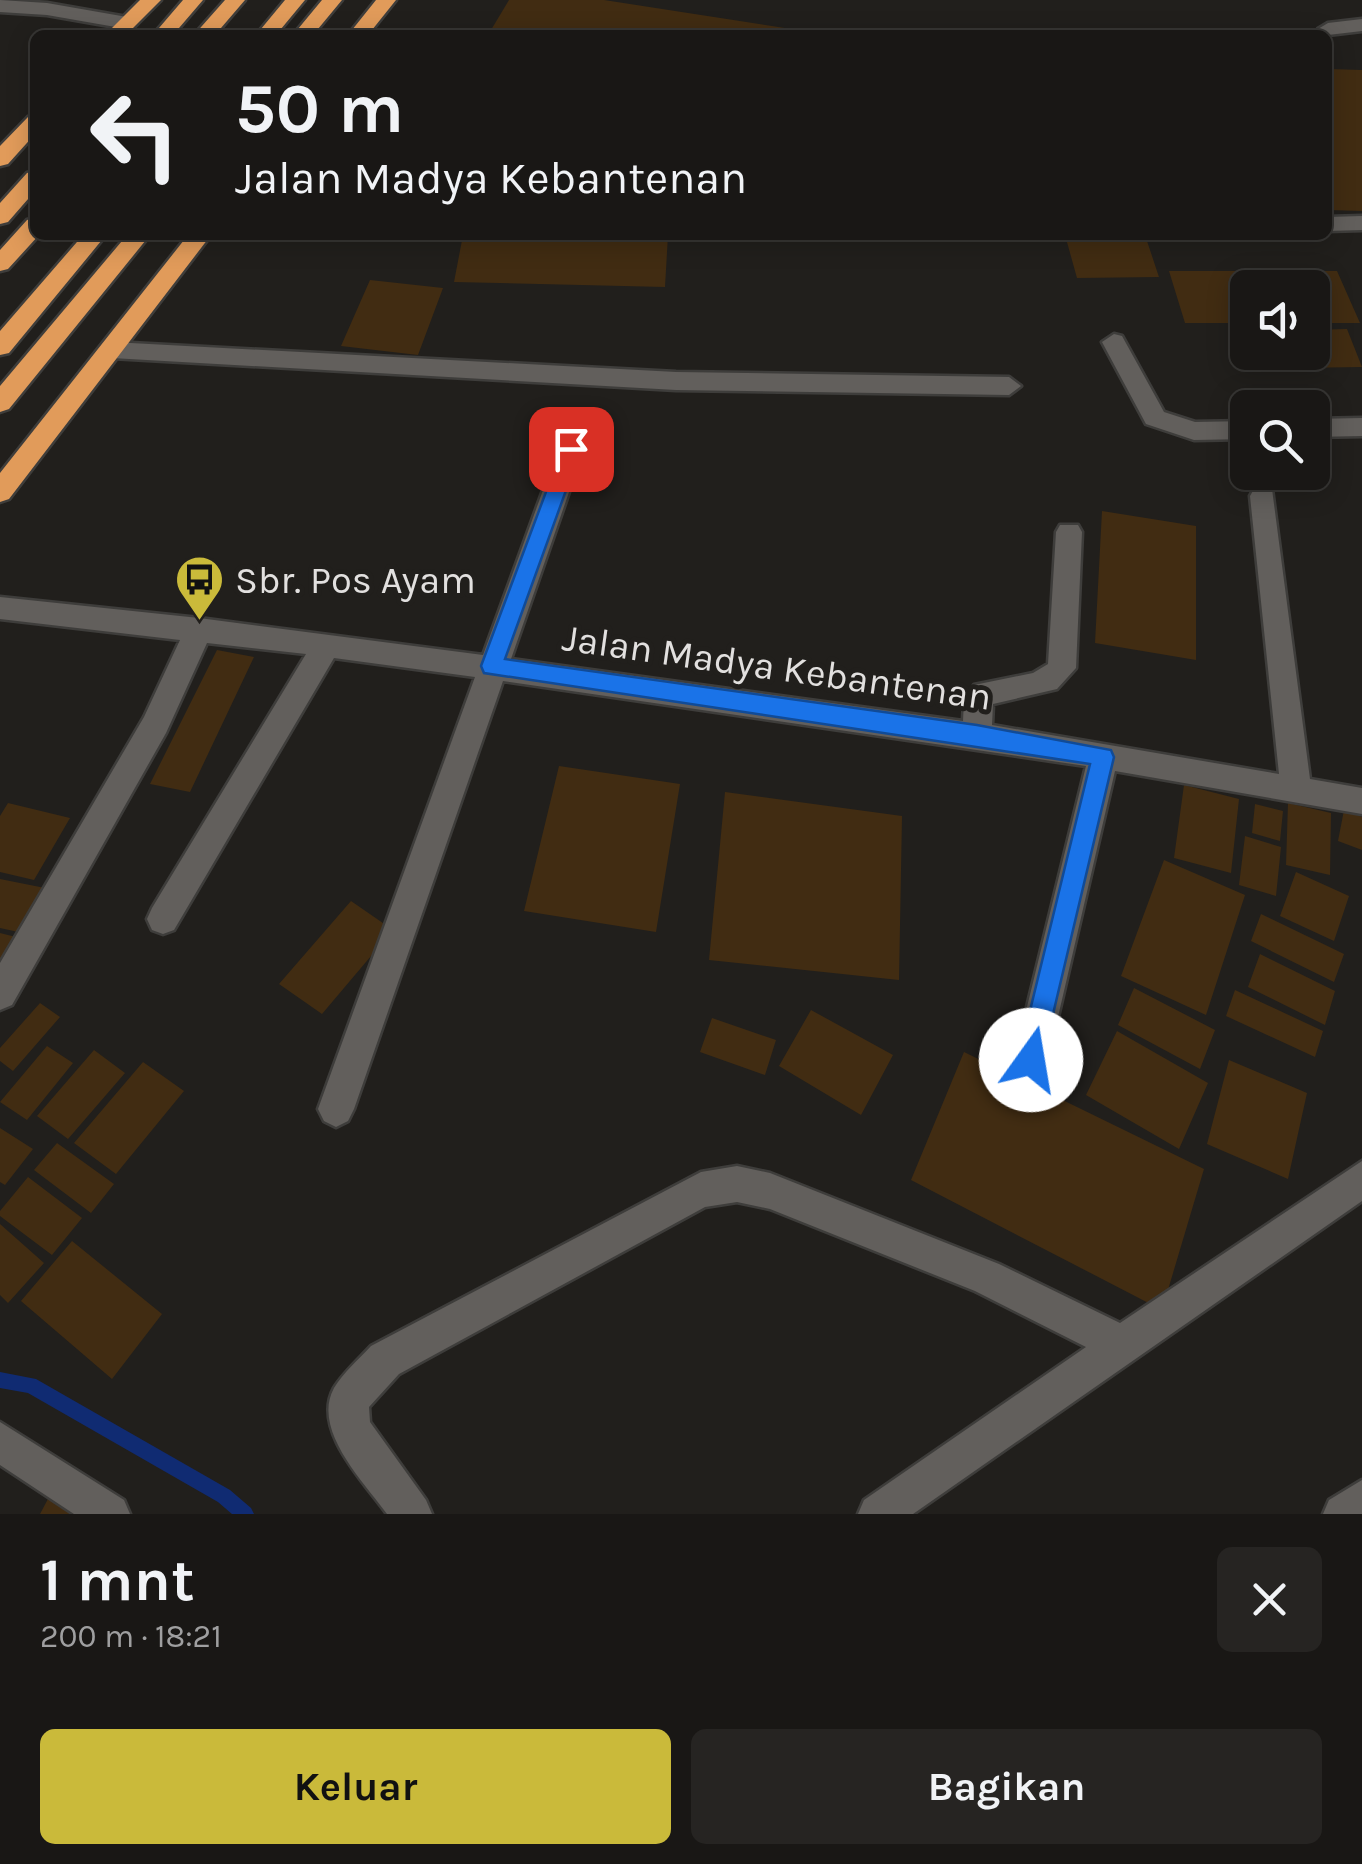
<!DOCTYPE html>
<html lang="id">
<meta charset="utf-8">
<style>
:root{--surface:#191715;--page:#262422;--text:#f1f3f6;--muted:#9f9fa0;--line:#373634;--accent:#caba3a}
body{margin:0;font-family:Karla,sans-serif;background:var(--page);color:var(--text);height:100vh;display:flex;flex-direction:column;font-size:38px;white-space:nowrap}
*{box-sizing:border-box;margin:0}
p{font-size:32px;color:var(--muted)}
.icon{flex:none;width:55px;height:55px;fill:none;stroke:currentColor;stroke-width:2;stroke-linecap:round;stroke-linejoin:round}
.map{position:relative;height:1514px;overflow:hidden}
.side{display:flex;flex-direction:column;background:var(--surface);flex:1}
.side>*{flex:none}
.top-card{position:absolute;left:30px;top:30px;width:1302px;height:210px;border-radius:15px;box-shadow:0 5px 25px #0003,0 0 0 2px var(--line);background:#191715;color:var(--text);overflow:hidden}
.buttons{position:absolute;left:1230px;top:270px;display:grid;gap:20px}
.buttons a{display:grid;place-items:center;width:100px;height:100px;border-radius:15px;background:var(--surface);box-shadow:0 5px 25px #0003,0 0 0 2px var(--line);font-size:50px}
.pin{position:absolute;display:grid;place-items:center;width:85px;height:85px;color:#fff;margin:-42px;border-radius:20px;box-shadow:0 5px 15px #0006}
.me{position:absolute;width:110px;margin:-55px;rotate:13deg;stroke-linejoin:round;filter:drop-shadow(0 0 8px #0008)}
.turn{display:flex;align-items:center;gap:35px;height:210px;padding:0 40px;font-size:45px}
.turn .icon{width:130px;height:130px;stroke-width:2.5}
.turn b{display:block;font-size:70px;line-height:85px}
.round{display:grid;place-items:center;flex:none;width:105px;height:105px;border-radius:15px;background:var(--page)}
.head{display:flex;align-items:center;justify-content:space-between;height:170px;padding:0 40px}
h1{font-size:60px;font-weight:700;line-height:75px}
.cta{display:flex;gap:20px;margin-top:auto;padding:20px 40px}
.cta a{flex:1;height:115px;border-radius:15px;background:var(--accent);color:#111;font-size:40px;font-weight:700;line-height:115px;text-align:center}
.cta a+a{background:var(--page);color:var(--text)}
.map>svg:first-child{display:block}
.lines{fill:none;stroke-linecap:round;stroke-linejoin:round}
.stream{fill:#102b72;fill-rule:evenodd}
.building{fill:#412c12}
.minor-casing{stroke:#3e3d3b;stroke-width:5}
.highway-casing{stroke:#3e3d3b;stroke-width:5}
.minor{fill:#625f5c;fill-rule:evenodd}
.highway{fill:#e19b5a;fill-rule:evenodd}
.route{fill:#1a73e8;stroke:#114b97;stroke-width:2.5}
.labels{text-anchor:middle;stroke-width:10;stroke-linejoin:round;paint-order:stroke}
.poi-label{font-size:38px;fill:#e2e0df;stroke:#211f1c;text-anchor:start}
.street-label{font-size:38px;fill:#e2e0df;stroke:#211f1c}
</style>
<div class="map">
<svg width="1362" height="1514" viewBox="0 0 1362 1514">
<rect width="100%" height="100%" fill="#211f1c"/>
<g class="lines">
<!-- stream -->
<path class="stream" d="M0,1372L36,1379L230,1490L251,1508L254,1514H232L218,1502L28,1393L0,1388Z"/>
</g>
<!-- building -->
<path class="building" d="M509,0H604L830,35H488Z
M1328,69L1362,70V211L1328,210Z
M463,235H668L665,287L454,282Z
M1065,235H1145L1159,277L1077,278Z
M1169,271H1337L1360,323H1312V288H1248V323H1185Z
M370,280L443,288L418,355L341,346Z
M1347,329L1362,367L1298,368L1291,352H1312V330Z
M1102,511L1196,526V660L1095,643Z
M217,650L254,657L190,792L150,784Z
M559,766L680,784L656,932L524,911Z
M1184,785L1239,799L1231,873L1174,858Z
M725,792L902,816L899,980L709,960Z
M8,803L70,818L34,880L0,872V816Z
M1288,803L1331,813L1330,875L1286,865Z
M1255,804L1283,811L1280,841L1252,833Z
M1344,810L1362,817V850L1338,841Z
M1245,836L1281,847L1276,896L1239,885Z
M1164,860L1245,895L1206,1015L1121,976Z
M1296,872L1349,896L1334,941L1280,916Z
M0,879L55,890L32,935L0,928Z
M351,901L393,930L322,1014L279,984Z
M1261,914L1344,954L1334,982L1251,941Z
M0,933L20,938L0,974Z
M1260,954L1335,991L1325,1025L1248,987Z
M1134,988L1215,1030L1200,1069L1118,1025Z
M1235,990L1323,1031L1315,1057L1226,1016Z
M40,1003L60,1017L13,1071L0,1061V1048Z
M811,1010L893,1055L861,1115L779,1066Z
M712,1018L776,1040L765,1075L700,1052Z
M1117,1031L1208,1083L1179,1149L1086,1095Z
M47,1046L73,1063L27,1120L0,1102Z
M94,1050L125,1073L68,1139L37,1116Z
M964,1052L1204,1169L1162,1310L911,1180Z
M1229,1060L1307,1093L1288,1179L1207,1144Z
M143,1062L184,1091L116,1174L74,1143Z
M0,1128L33,1149L5,1185L0,1182Z
M57,1143L114,1184L91,1213L34,1170Z
M28,1177L82,1218L52,1255L0,1216V1211Z
M0,1224L44,1263L8,1303L0,1295Z
M72,1241L162,1314L112,1379L21,1301Z
M49,1497L84,1514H40Z"/>
<g class="lines">
<defs>
<path id="minor" d="M0,0L47,3L127,17L137,23L127,29L47,15L0,12Z
M1362,19V31L1328,35L1318,29L1328,23Z
M1362,216V230L1328,231V217Z
M1114,334L1122,336L1164,412L1195,422L1248,421V439L1194,440L1146,424L1102,342Z
M112,342L676,372L1009,377L1021,386L1009,395L676,390L112,358L100,350Z
M1362,418V436L1312,437V419Z
M571,440L580,442L584,449L511,659L963,721L964,701L974,685L1033,673L1048,664L1056,532L1060,525H1078L1082,532L1076,668L1057,689L993,704L992,725L1279,774L1250,496L1254,489H1272L1310,779L1362,788V814L1115,771L1048,1060L1043,1072L1031,1077L1019,1072L1014,1060L1086,766L503,681L354,1109L348,1121L336,1127L324,1121L318,1109L475,677L334,658L174,930L163,934L152,930L147,919L152,908L306,654L207,643L166,733L12,1005L0,1010V963L144,717L180,640L0,619V597L199,618L483,655L558,449L562,442Z
M1362,1161V1201L913,1514H858L864,1500L1086,1347L975,1291L770,1209L737,1202L705,1207L399,1374L369,1407L370,1422L426,1500L432,1514H387C365,1483 311,1430 334,1388C343,1373 359,1359 371,1346L701,1172L737,1166L770,1173L999,1264L1120,1323Z
M0,1422L124,1500L130,1514H74L0,1465Z
M1362,1480V1514H1323L1329,1500Z"/>
<path id="highway" d="M140,0H161L126,35H105Z
M183,0H203L173,35H153Z
M225,0H245L215,35H194Z
M285,0H305L276,35H256Z
M322,0H342L313,35H293Z
M376,0H396L368,35H348Z
M35,115V134L8,164L0,166V146L28,117Z
M35,171V191L8,222L0,224V203L27,173Z
M35,218V235H39L8,269L0,271V250L27,220Z
M83,235H106L9,353L0,355V331Z
M127,235H150L9,409L0,412V386Z
M188,235H211L9,499L0,502V473Z"/>
</defs>
<!-- minor casing -->
<use href="#minor" class="minor-casing"/>
<!-- highway casing -->
<use href="#highway" class="highway-casing"/>
<!-- minor -->
<use href="#minor" class="minor"/>
<!-- highway -->
<use href="#highway" class="highway"/>
</g>
<!-- route -->
<path class="route" d="M571,442L581,449L505,659L977,725L1111,750L1114,757L1040,1069L1031,1073L1022,1069L1018,1060L1090,764L484,673L481,666L562,449Z"/>
<!-- icons -->
<defs>
<symbol id="bus-pin" viewBox="-11 -11 22 30"><path d="M0 17L-7.5 6A9.5 9.5 0 1 1 7.5 6Z" fill="#caba3a" stroke="#211f1c"/><path d="M-5-6H5V4H4V6H2V4H-2V6H-4V4H-5ZM-3.5-4V0h7V-4ZM-3.5 1.2v1.5H-2V1.2ZM2 1.2v1.5H3.5V1.2Z" fill="#111"/></symbol>
</defs>
<g fill-rule="evenodd">
<use href="#bus-pin" x="172" y="552" width="55" height="75"/>
</g>
<g class="labels">
<!-- poi labels -->
<g class="poi-label">
<text x="235" y="593">Sbr. Pos Ayam</text>
</g>
<!-- street labels -->
<g class="street-label">
<text transform="translate(777 667) rotate(8)" y="13">Jalan Madya Kebantenan</text>
</g>
</g>
</svg>
<div class="buttons">
<a><svg class="icon" aria-label="sound" viewBox="0 0 24 24"><path d="M4 9h4l5-4v14l-5-4H4zM17 9q2 3 0 6"/></svg></a>
<a><svg class="icon" aria-label="search" viewBox="0 0 24 24"><circle cx="10" cy="10" r="6"/><path d="M15 15l6 6"/></svg></a>
</div>
<div class="pin" style="left:571px;top:449px;background:#d93025"><svg class="icon" aria-label="arrive" viewBox="0 0 24 24"><path d="M6 21V4h12l-3 4 3 4H6"/></svg></div>
<svg class="me" style="left:1031px;top:1060px" viewBox="-20 -20 40 40"><circle r="19" fill="#fff"/><path d="M0-13L10 11 0 6-10 11z" fill="#1a73e8"/></svg>
<div class="top-card">
<div class="turn"><svg class="icon" aria-label="left" viewBox="0 0 24 24"><path d="M17 20v-9H6M10 6l-5 5 5 5"/></svg><div><b>50 m</b>Jalan Madya Kebantenan</div></div>
</div>
</div>
<section class="side">
<div class="head"><div><h1>1 mnt</h1><p>200 m · 18:21</p></div><a class="round"><svg class="icon" aria-label="close" viewBox="0 0 24 24"><path d="M6 6l12 12M18 6L6 18"/></svg></a></div>
<div class="cta"><a>Keluar</a><a>Bagikan</a></div>
</section>
